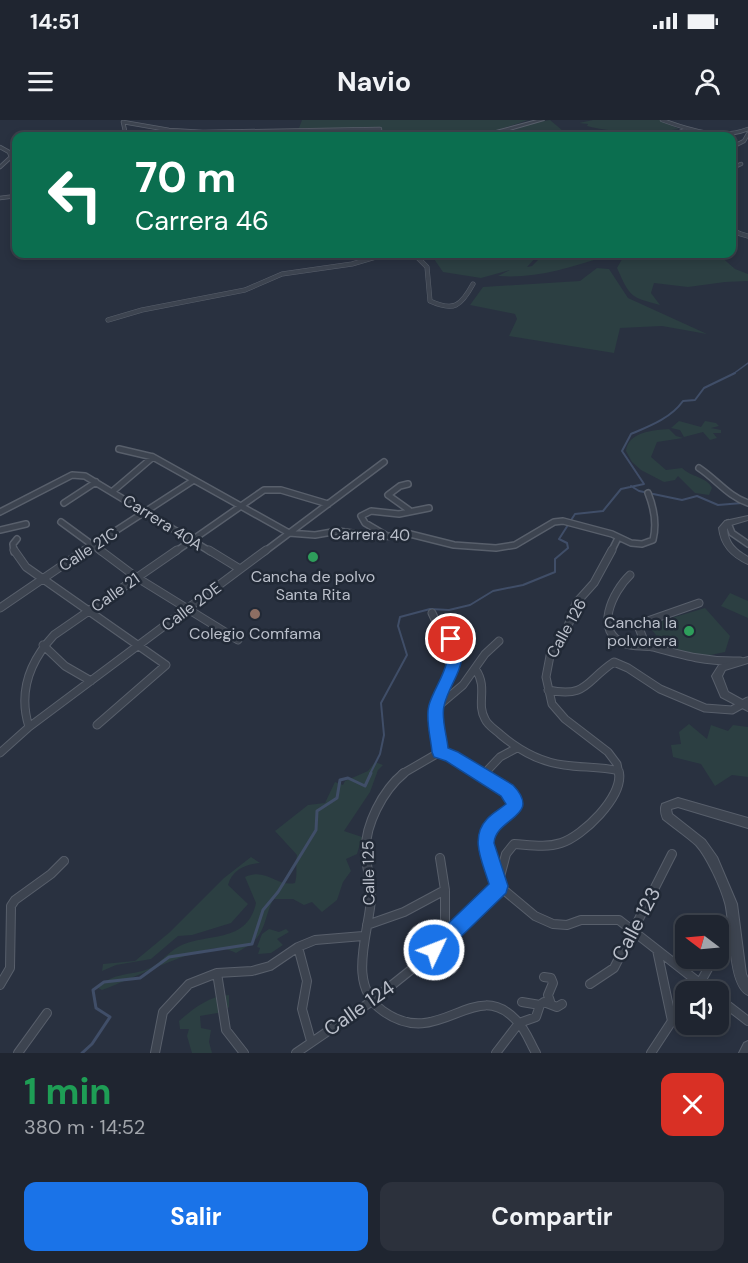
<!DOCTYPE html>
<html lang="es">
<meta charset="utf-8">
<style>
:root{--surface:#1f2530;--page:#2c313c;--text:#f1f3f6;--muted:#a1a5ab;--line:#3c424c;--accent:#1a73e8}
body{margin:0;font-family:"DM Sans",sans-serif;background:var(--page);color:var(--text);height:100vh;display:flex;flex-direction:column;font-size:22px;white-space:nowrap}
*{box-sizing:border-box;margin:0}
p{font-size:20px;color:var(--muted)}
.icon{flex:none;width:33px;height:33px;fill:none;stroke:currentColor;stroke-width:2;stroke-linecap:round;stroke-linejoin:round}
.map{position:relative;height:933px;overflow:hidden}
.side{display:flex;flex-direction:column;background:var(--surface);flex:1}
.side>*{flex:none}
.hud{position:absolute;left:12px;top:12px;width:724px;height:126px;border-radius:12px;box-shadow:0 3px 9px #0003,0 0 0 2px var(--line);background:#0b6e4f;color:#fff;overflow:hidden}
.needle{width:39px;rotate:286deg}
.buttons{position:absolute;left:675px;top:795px;display:grid;gap:12px}
.buttons a{display:grid;place-items:center;width:54px;height:54px;border-radius:12px;background:var(--surface);box-shadow:0 3px 9px #0003,0 0 0 2px var(--line);font-size:30px}
.pin{position:absolute;display:grid;place-items:center;width:51px;height:51px;color:#fff;margin:-26px;border:3px solid #fff;border-radius:50%;box-shadow:0 2px 6px #0007}
.me{position:absolute;width:66px;margin:-33px;rotate:47deg;stroke-linejoin:round;filter:drop-shadow(0 0 4px #0008)}
.turn{display:flex;align-items:center;gap:21px;height:126px;padding:0 24px;font-size:27px}
.turn .icon{width:78px;height:78px;stroke-width:2.5}
.turn b{display:block;font-size:42px;line-height:51px}
.round{display:grid;place-items:center;flex:none;width:63px;height:63px;border-radius:12px;background:var(--page)}
.headline{display:flex;align-items:center;justify-content:space-between;height:102px;padding:0 24px}
h1{font-size:36px;font-weight:700;line-height:45px;color:#1e9e55}
.primary-button{display:flex;gap:12px;margin-top:auto;padding:12px 24px}
.primary-button a{flex:1;height:69px;border-radius:12px;background:var(--accent);color:#fff;font-size:24px;font-weight:700;line-height:69px;text-align:center}
.primary-button a+a{background:var(--page);color:var(--text)}
.status{display:flex;justify-content:space-between;align-items:center;height:42px;padding:0 30px;background:var(--surface);direction:ltr}
.status svg{height:16px;fill:currentColor}
header{display:flex;justify-content:space-between;align-items:center;height:78px;padding:0 24px;background:var(--surface);font-size:27px;font-weight:700}
.map>svg:first-child{display:block}
.green{fill:#2c3f42}
.lines{fill:none;stroke-linecap:round;stroke-linejoin:round}
.stream-far2{stroke:#404e68;stroke-width:1.5}
.stream-far1{stroke:#404e68;stroke-width:2}
.stream{stroke:#404e68;stroke-width:3}
.minor-far4-casing{stroke:#585f6b;stroke-width:4.5}
.minor-far3-casing{stroke:#585f6b;stroke-width:5}
.minor-far2-casing{stroke:#585f6b;stroke-width:8}
.minor-far1-casing{stroke:#585f6b;stroke-width:9}
.minor-casing{stroke:#585f6b;stroke-width:10}
.tertiary-casing{stroke:#585f6b;stroke-width:2}
.minor-far4{stroke:#3d4450;stroke-width:3}
.minor-far3{stroke:#3d4450;stroke-width:4}
.minor-far2{stroke:#3d4450;stroke-width:5}
.minor-far1{stroke:#3d4450;stroke-width:7}
.minor{stroke:#3d4450;stroke-width:8}
.tertiary{fill:#3d4450;fill-rule:evenodd}
.route{fill:#1a73e8;stroke:#114b97;stroke-width:1.5}
.leisure-dot{fill:#2e9e5b;stroke:#212936;stroke-width:2}
.education-dot{fill:#8d6e63;stroke:#212936;stroke-width:2}
.labels{text-anchor:middle;stroke-width:5;stroke-linejoin:round;paint-order:stroke}
.street-label{font-size:16px;fill:#babfca;stroke:#212936}
.poi-label{font-size:16px;fill:#babfca;stroke:#212936}
.near-street-label{font-size:20px;fill:#babfca;stroke:#212936}
</style>
<div class="status"><b>14:51</b><svg viewBox="0 0 49 12"><path d="M0 12V9h3v3zM5 12V6h3v6zM10 12V3h3v9zM15 12V0h3v12zM26 1h20v11H26zM47 4h2v5h-2z"/></svg></div>
<header><svg class="icon" aria-label="menu" viewBox="0 0 24 24"><path d="M4 6h16M4 12h16M4 18h16"/></svg>Navio<svg class="icon" aria-label="person" viewBox="0 0 24 24"><circle cx="12" cy="8" r="4"/><path d="M4 21q1-7 8-7t8 7"/></svg></header>
<div class="map">
<svg width="748" height="933" viewBox="0 0 748 933">
<rect width="100%" height="100%" fill="#293140"/>
<!-- green -->
<path class="green" d="M302,0H528L495,11L489,16H394L299,8Z
M550,0L563,11L598,12L600,16L498,15L537,2Z
M593,0H660L679,9C652,14 614,13 587,6L588,4L579,3Z
M426,134H539L527,147L532,146L544,134H601L603,137C568,148 535,159 498,156L510,150L481,158L443,152L434,139Z
M625,134H718L735,149L748,154V161L725,162L688,167L654,163L651,173L660,185C630,177 630,177 617,148Z
M597,148L609,149L628,178L707,214L662,206L620,208L614,233L509,216L517,199L515,194L470,185L483,167L580,161Z
M679,301L701,307L705,301L716,303L719,306L711,308L721,310V313H713L717,318L710,320L703,312L684,317L680,310L671,308Z
M669,309L676,316L683,318L657,322L651,337L666,350L682,348C691,357 707,357 712,368L709,375L695,373L678,356L675,360L664,362L641,350L632,342L626,331C628,312 653,310 669,309Z
M730,473L748,481V498L721,486Z
M705,488L730,516L725,532L701,537L668,530L648,505Z
M689,604L707,619L711,605L728,611L733,605L748,607V657L732,655L715,666L701,644L673,637L671,625L681,624L679,612Z
M375,642L383,645L378,650L370,672L344,711L362,717L357,734L346,739L351,751L343,762L337,780L322,792L312,782L304,785L293,779H274L280,772C267,782 268,802 259,815C254,823 244,828 236,833C232,831 227,829 222,828C196,826 130,860 102,870L98,868C112,852 130,856 148,849C159,845 167,833 178,827C205,812 247,825 256,783L245,757C266,747 277,767 295,763C298,752 295,743 297,735L275,711L308,685L325,683L335,662L343,665L345,661L368,651Z
M251,737L260,743C245,744 232,750 228,765L248,784L231,803L192,815L178,816L151,839L116,845L102,851L103,844L135,841L170,812L224,758Z
M269,809L279,812L286,809L289,812L277,819L283,825L271,833L258,834L260,828L257,827L262,814Z
M229,875V887L223,892L200,896L201,908L211,910L209,922L212,933H192L187,916L189,909H180L179,901C194,888 209,876 229,875Z"/>
<g class="lines">
<!-- stream-far2 -->
<path class="stream-far2" d="M733,254L748,243"/>
<!-- stream-far1 -->
<path class="stream-far1" d="M631,366L639,371L682,380L697,376L718,385L742,383
M370,654L380,634L384,615L381,583L407,535L398,506L400,497L430,489L449,490L470,485L493,471L523,465L555,452V439L568,428L567,423L559,419L575,394L603,391L621,369L644,364L622,331L631,314C650,306 671,298 683,281L695,280L704,268L735,253"/>
<!-- stream -->
<path class="stream" d="M82,933L92,924L110,897L96,888L93,870L104,862L140,858L169,837L252,824L263,790L278,772L316,710L317,691L337,678L340,660L348,658L365,666L371,653"/>
<defs>
<path id="minor-far4" d="M662,0C689,10 720,20 748,9
M674,14L685,10
M121,16L125,11L123,2L169,10L203,12L380,9L374,14L379,16
M0,27L9,32L11,37L0,47
M732,27L744,21L748,14
M732,48L741,44
M0,78L16,76
M732,111L739,113"/>
<path id="minor-far3" d="M734,112L748,116
M414,134L427,147L430,181C454,192 461,186 473,164
M108,200L142,190L245,170L282,154L352,144L386,134"/>
<path id="minor-far2" d="M119,329L153,337L289,413L315,415L338,411L381,417L410,414L454,425L496,428L515,425L554,402L563,401L612,414L631,423L642,424L653,420C657,404 654,388 648,373
M699,348C717,360 728,376 748,383
M408,364L400,366L388,375L409,390
M113,371L153,337
M64,383L96,362
M0,392L72,355L85,356L211,432
M61,402L102,432
M728,403L732,413L748,424
M0,410L26,404
M387,416L365,403L361,396L371,391L399,394L429,388
M14,432L13,424L17,419
M83,432L194,360
M175,432L264,370H281L328,384
M264,432L384,342
M611,432L618,418"/>
<path id="minor-far1" d="M14,430L26,447L166,545L97,605
M100,430L136,457L238,520
M209,430L240,449
M612,430L594,463L576,483L567,509L550,536L546,557L552,584L565,599L608,632L617,644L619,654
M630,455C613,471 592,513 626,524C634,527 644,525 653,527C685,536 707,542 740,541
M0,488L85,430
M432,493L439,508L455,527L451,556L436,587L440,632
M43,525L65,546L91,561
M646,526L639,508L642,503L699,483
M476,550C488,568 476,583 485,599C488,606 496,610 501,615C519,630 540,642 564,645C583,648 600,646 619,651
M548,570C588,578 585,561 614,542L628,548L660,569L705,588L732,590L748,581
M437,587L463,565L485,534L499,521
M29,607C18,572 30,541 54,515L177,430
M440,632L458,639L484,654
M0,633L29,607L266,430
M402,654L440,632
M484,654L500,637L515,629"/>
<path id="minor" d="M404,653C383,670 364,706 366,733C366,748 372,764 371,779C369,813 346,865 383,891C440,932 474,854 517,901C526,910 530,923 536,933
M482,653L514,678L513,690L493,705L486,714V723L499,766L535,796L553,804L567,805L581,800H619L711,872
M483,655L485,653
M440,738L445,770V819
M498,764L506,734L514,724C530,725 546,728 561,723C583,716 623,677 619,653
M367,805L404,792L445,770
M298,827L307,861L302,889L311,921
M718,830L732,807
M217,853L226,910L244,933
M544,857L551,858L553,863L548,875L551,884
M700,863L714,838
M590,864L614,848L672,734
M0,865L10,848L11,786L15,780L51,754L64,741
M718,878L748,901
M522,882L540,885
M18,933L47,893
M155,933L163,892L189,864L217,853L252,851L270,846L298,827L315,820L363,816
M296,933L372,881L422,841L499,766
M496,933L519,903L536,897L540,885L544,882L557,887L562,884
M651,933L672,901L657,830"/>
<path id="tertiary" d="M537,0H544L499,13L500,16H496V11Z
M748,396V400L731,405L727,409C728,423 736,430 748,437V444C732,437 721,426 719,408L725,401Z
M748,537V543L725,550L722,556L728,572L748,583V591L721,577L712,556L719,545Z
M678,678L748,698V708L678,687L671,689L672,694L705,720L717,737L737,784L746,854L748,858V875C727,866 731,804 725,783C721,768 707,737 696,725C686,716 674,708 663,699C661,694 660,689 662,684Z
M748,921V933H739L744,923Z"/>
</defs>
<!-- minor-far4 casing -->
<use href="#minor-far4" class="minor-far4-casing"/>
<!-- minor-far3 casing -->
<use href="#minor-far3" class="minor-far3-casing"/>
<!-- minor-far2 casing -->
<use href="#minor-far2" class="minor-far2-casing"/>
<!-- minor-far1 casing -->
<use href="#minor-far1" class="minor-far1-casing"/>
<!-- minor casing -->
<use href="#minor" class="minor-casing"/>
<!-- tertiary casing -->
<use href="#tertiary" class="tertiary-casing"/>
<!-- minor-far4 -->
<use href="#minor-far4" class="minor-far4"/>
<!-- minor-far3 -->
<use href="#minor-far3" class="minor-far3"/>
<!-- minor-far2 -->
<use href="#minor-far2" class="minor-far2"/>
<!-- minor-far1 -->
<use href="#minor-far1" class="minor-far1"/>
<!-- minor -->
<use href="#minor" class="minor"/>
<!-- tertiary -->
<use href="#tertiary" class="tertiary"/>
</g>
<!-- route -->
<path class="route" d="M451,514L456,515C472,545 450,559 444,586C441,598 447,616 448,628L458,632L513,665C543,697 496,697 494,723L508,766L506,773L440,837L434,840L427,837L424,830L427,824L489,764C483,743 469,718 487,699C492,693 500,689 506,684L501,676L446,641L434,637L432,632C431,619 425,598 429,585C435,564 456,542 444,519Z"/>
<!-- markers -->
<g class="leisure-dot">
<circle cx="313" cy="437" r="6"/>
<circle cx="689" cy="511" r="6"/>
</g>
<circle class="education-dot" cx="255" cy="494" r="6"/>
<g class="labels">
<!-- street labels -->
<g class="street-label">
<text transform="translate(163 402) rotate(32)" y="6">Carrera 40A</text>
<text transform="translate(370 414) rotate(1)" y="6">Carrera 40</text>
<text transform="translate(88 429) rotate(-33)" y="6">Calle 21C</text>
<text transform="translate(115 472) rotate(-35)" y="6">Calle 21</text>
<text transform="translate(191 486) rotate(-37)" y="6">Calle 20E</text>
<text transform="translate(566 508) rotate(-61)" y="6">Calle 126</text>
<text transform="translate(368 753) rotate(-91)" y="6">Calle 125</text>
</g>
<!-- poi labels -->
<g class="poi-label">
<text x="313" y="462">Cancha de polvo<tspan x="313" dy="18">Santa Rita</tspan></text>
<text x="677" y="508" text-anchor="end">Cancha la<tspan x="677" dy="18">polvorera</tspan></text>
<text x="255" y="519">Colegio Comfama</text>
</g>
<!-- near-street labels -->
<g class="near-street-label">
<text transform="translate(636 804) rotate(-62)" y="7">Calle 123</text>
<text transform="translate(359 888) rotate(-35)" y="7">Calle 124</text>
</g>
</g>
</svg>
<div class="buttons">
<a><svg class="needle" viewBox="-14 -14 28 28"><path d="M0-13l5 13h-10z" fill="#e53935"/><path d="M0 13l5-13h-10z" fill="#a1a5ab"/></svg></a>
<a><svg class="icon" aria-label="sound" viewBox="0 0 24 24"><path d="M4 9h4l5-4v14l-5-4H4zM17 9q2 3 0 6"/></svg></a>
</div>
<div class="pin" style="left:451px;top:519px;background:#d93025"><svg class="icon" aria-label="arrive" viewBox="0 0 24 24"><path d="M6 21V4h12l-3 4 3 4H6"/></svg></div>
<svg class="me" style="left:434px;top:830px" viewBox="-20 -20 40 40"><circle r="17" fill="#1a73e8" stroke="#fff" stroke-width="3"/><path d="M0-11L8 9 0 5-8 9z" fill="#fff"/></svg>
<div class="hud">
<div class="turn"><svg class="icon" aria-label="left" viewBox="0 0 24 24"><path d="M17 20v-9H6M10 6l-5 5 5 5"/></svg><div><b>70 m</b>Carrera 46</div></div>
</div>
</div>
<section class="side">
<div class="headline"><div><h1>1 min</h1><p>380 m · 14:52</p></div><a class="round" style="background:#d93025;color:#fff"><svg class="icon" aria-label="close" viewBox="0 0 24 24"><path d="M6 6l12 12M18 6L6 18"/></svg></a></div>
<div class="primary-button"><a>Salir</a><a>Compartir</a></div>
</section>
